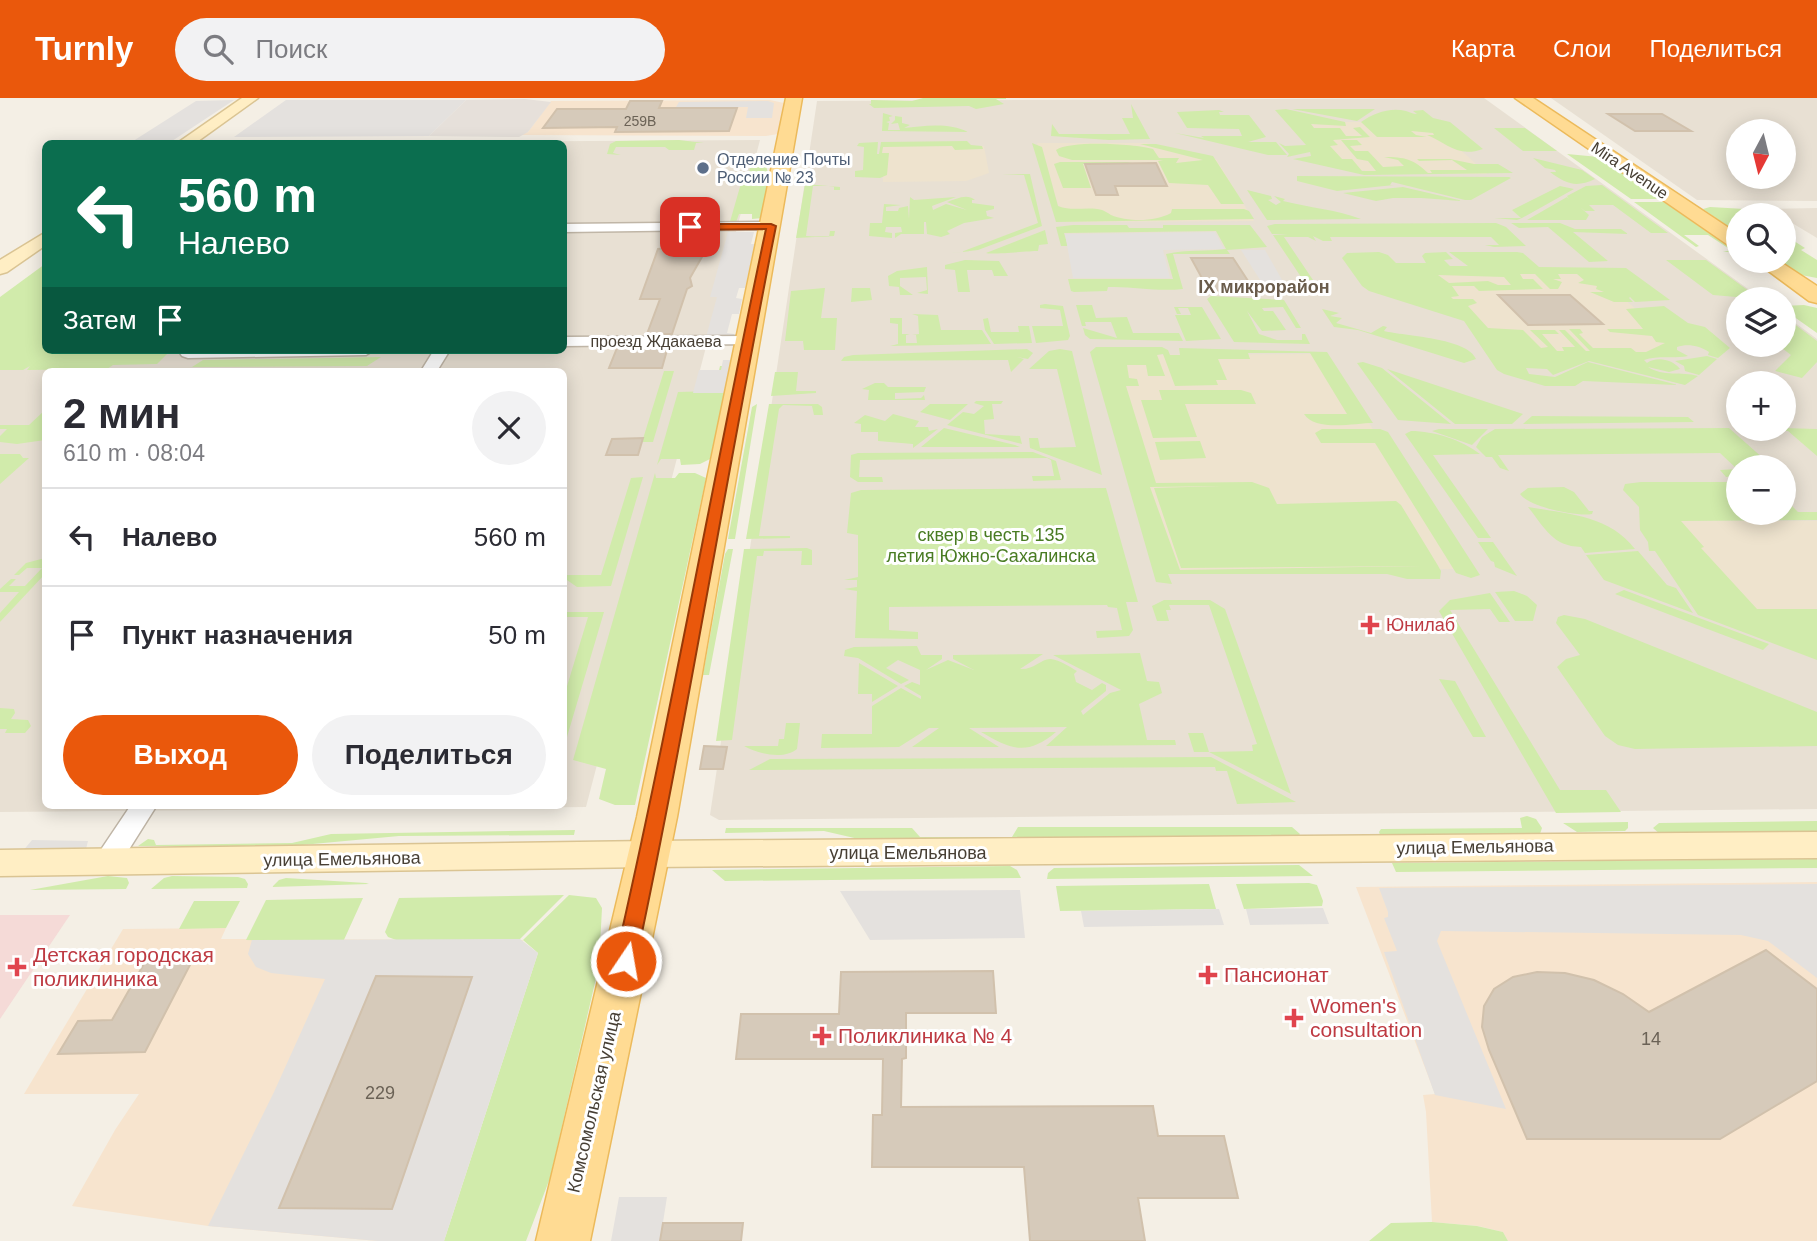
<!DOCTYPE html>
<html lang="ru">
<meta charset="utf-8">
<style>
:root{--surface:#fff;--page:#f2f2f3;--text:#2b2b33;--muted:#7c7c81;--line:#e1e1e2;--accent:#ea580c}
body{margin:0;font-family:Arial,sans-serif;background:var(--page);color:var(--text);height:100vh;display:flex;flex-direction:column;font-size:26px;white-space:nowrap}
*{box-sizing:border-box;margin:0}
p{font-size:23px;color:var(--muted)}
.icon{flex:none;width:38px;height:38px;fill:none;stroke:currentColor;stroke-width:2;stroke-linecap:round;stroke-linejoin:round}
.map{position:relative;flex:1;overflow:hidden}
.side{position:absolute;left:42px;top:270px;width:525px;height:441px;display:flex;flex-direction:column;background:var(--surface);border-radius:10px;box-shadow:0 4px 18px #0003}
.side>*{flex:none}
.top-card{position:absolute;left:42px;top:42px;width:525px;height:214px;border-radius:10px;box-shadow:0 4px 18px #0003;background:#0b6e4f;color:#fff;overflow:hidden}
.needle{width:46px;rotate:187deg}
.controls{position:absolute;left:1726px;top:21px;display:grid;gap:14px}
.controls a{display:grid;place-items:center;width:70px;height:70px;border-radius:50%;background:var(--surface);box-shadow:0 4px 18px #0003;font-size:35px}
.pin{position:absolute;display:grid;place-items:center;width:60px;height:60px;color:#fff;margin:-30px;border-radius:14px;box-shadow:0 4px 10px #0006}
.me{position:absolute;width:77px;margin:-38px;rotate:12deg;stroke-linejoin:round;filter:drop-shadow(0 0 5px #0008)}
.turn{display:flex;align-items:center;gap:24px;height:147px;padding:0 21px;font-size:32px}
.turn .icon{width:91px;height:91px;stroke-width:2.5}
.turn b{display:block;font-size:49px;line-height:60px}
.then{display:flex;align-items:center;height:66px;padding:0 21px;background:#0003;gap:14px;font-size:26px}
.round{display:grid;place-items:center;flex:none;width:74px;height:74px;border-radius:37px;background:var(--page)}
.overview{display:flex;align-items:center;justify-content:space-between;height:119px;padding:0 21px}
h1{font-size:42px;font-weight:800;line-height:52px}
.button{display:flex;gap:14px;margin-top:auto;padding:14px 21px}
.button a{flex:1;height:80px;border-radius:42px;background:var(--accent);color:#fff;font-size:28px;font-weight:800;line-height:80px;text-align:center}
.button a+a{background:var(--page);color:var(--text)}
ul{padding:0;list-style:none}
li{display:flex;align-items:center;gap:21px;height:98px;padding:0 21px;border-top:2px solid var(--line)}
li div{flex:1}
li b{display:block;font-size:26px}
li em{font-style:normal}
header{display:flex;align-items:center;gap:42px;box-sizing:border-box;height:98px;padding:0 35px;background:var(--accent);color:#fff}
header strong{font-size:33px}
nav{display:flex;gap:38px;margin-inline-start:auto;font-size:24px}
.search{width:490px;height:63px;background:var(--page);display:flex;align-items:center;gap:18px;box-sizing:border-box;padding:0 24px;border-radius:38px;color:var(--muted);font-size:26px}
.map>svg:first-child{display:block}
.residential{fill:#e8e0d3;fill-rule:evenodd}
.commercial{fill:#f7e4ce}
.industrial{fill:#e6e0da}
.education{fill:#eee3ce}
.medical{fill:#f5dad7}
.green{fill:#d1ebab;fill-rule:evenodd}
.parking{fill:#e4e1de;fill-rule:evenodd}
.building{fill:#d6caba;stroke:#d1c1ac;stroke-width:2}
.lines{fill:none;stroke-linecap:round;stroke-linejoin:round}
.minor-casing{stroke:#c0b6a7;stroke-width:3}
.secondary-casing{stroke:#dac493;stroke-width:3}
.primary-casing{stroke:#ecba5b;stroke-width:3}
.minor{fill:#fff;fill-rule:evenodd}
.secondary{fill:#ffeec4;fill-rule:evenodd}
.primary{fill:#ffdb93;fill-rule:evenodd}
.route{fill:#ea580c;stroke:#983908;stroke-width:2}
.service-dot{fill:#5c6f8a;stroke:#fff;stroke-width:2.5}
.health-dot{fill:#e0444e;stroke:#fff;stroke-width:2.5}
.labels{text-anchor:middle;stroke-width:6;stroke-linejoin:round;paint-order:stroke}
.number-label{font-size:14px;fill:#6b6256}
.far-service-label{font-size:16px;fill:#4e5e75;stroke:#fff;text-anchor:start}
.far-street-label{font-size:16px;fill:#473f34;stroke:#fff}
.far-quarter-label{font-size:18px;font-weight:bold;fill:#6a5c4b;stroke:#fff}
.park-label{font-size:18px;fill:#497c23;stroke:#fff}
.health-label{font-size:18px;fill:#be3a42;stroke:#fff;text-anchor:start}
.street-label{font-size:18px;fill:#473f34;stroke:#fff}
.near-number-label{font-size:18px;fill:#6b6256}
.near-health-label{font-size:21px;fill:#be3a42;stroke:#fff;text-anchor:start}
</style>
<header>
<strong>Turnly</strong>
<div class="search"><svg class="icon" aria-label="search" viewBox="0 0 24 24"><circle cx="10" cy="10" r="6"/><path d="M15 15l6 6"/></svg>Поиск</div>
<nav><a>Карта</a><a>Слои</a><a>Поделиться</a></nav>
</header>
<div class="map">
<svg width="1817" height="1143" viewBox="0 0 1817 1143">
<rect width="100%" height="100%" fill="#f4efe5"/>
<!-- residential -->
<path class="residential" d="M1484,0L1762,201H1738V247H1783V216L1817,241V711L719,722L710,717L817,3ZM1738,285H1783V331H1738ZM1738,369H1783V415H1738Z
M1551,0H1817V103L1697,102ZM1738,33H1783V79H1738Z
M760,42L586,709L0,714V201L46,252H564V46L216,45ZM46,273H564V707H46Z
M1817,110V140L1769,111Z"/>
<!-- commercial -->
<path class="commercial" d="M770,2L784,5L778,36L766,38L519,37L528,34L551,3Z
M1817,784V1143H1508L1503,1134L1478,1128L1432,1124L1426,1014L1423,997L1435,996L1356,789Z
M226,830L221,841L523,842L444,1143H378L208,1128L72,1108L115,1032L139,996H24L123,831Z"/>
<!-- industrial -->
<path class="industrial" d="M525,1L551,4L528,34L519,39L429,38L466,2Z"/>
<!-- education -->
<path class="education" d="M1302,24H1430L1487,76H1382L1339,68Z
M1037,45H1146L1216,61L1254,123L1064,124Z
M882,48H984L989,75L966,83L883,84Z
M1426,175H1594L1675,245L1653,257L1499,258Z
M1325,256L1462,471L1167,473L1101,257Z
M1648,423H1817V559L1703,515L1664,468H1685Z"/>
<!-- medical -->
<path class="medical" d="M0,817H70L0,921Z"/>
<!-- green -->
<path class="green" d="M923,0H1006V1H996L1004,6L976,11L969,8L874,10L869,6H871V2L912,3Z
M1131,6L1150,41L1109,42L1051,38L1052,26L1059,36H1130L1122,20H1133Z
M1286,11L1345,24L1346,28L1311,26L1314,30H1340L1346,38H1362L1353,30L1360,29L1370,39L1333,42L1338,47L1330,48L1342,61H1352L1362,73H1376L1368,63L1357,61L1341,42H1357L1362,47L1350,48L1355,53H1368L1383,69L1404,68L1398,62L1384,59C1405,59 1413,61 1428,75H1432L1430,72H1467L1452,62L1419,63L1417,61H1450L1474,66H1498L1513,75L1364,77L1293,61L1311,58L1310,54L1287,59L1289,56L1279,45L1285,48L1306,47L1275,12Z
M1292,11H1375L1357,23Z
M1219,12L1224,14H1219L1220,17H1249L1266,39L1248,44H1276L1287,57H1268L1175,35L1204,40L1201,38H1242L1239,31L1187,30L1177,14Z
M1423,12L1433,20L1450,24L1483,51C1457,60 1447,45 1427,37H1434L1433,35L1411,33L1416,37L1427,39H1377L1361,24C1374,15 1390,9 1406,13C1410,14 1413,16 1417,16L1413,13Z
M883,15L893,18L889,19L890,23L886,24L889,25L888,32H900L898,25L891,26L895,22V18L902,19V25L910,27L904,30C923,28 949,24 968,34L882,33Z
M1494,30H1525L1557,53H1523Z
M679,42L704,45H696L694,52H669L665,49H616L613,55L621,57L607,56L610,46L616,43Z
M967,43L971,47L982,48L983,51L955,52L952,48L883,49L882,55H889L887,77L880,80L855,79V73L863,72L864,49L857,48L859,45L878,44L877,56H879L881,44Z
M1032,45L1042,49L1058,108C1073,114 1087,108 1102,112C1105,113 1108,115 1111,117C1128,124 1155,124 1171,115L1172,111H1244L1249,113L1254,121L1056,124Z
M1140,46H1156L1213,58L1244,106H1221L1208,87L1169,85L1158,63L1163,62H1072L1059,58L1056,52C1071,42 1135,46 1153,51L1159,60H1179L1176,65L1203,62Z
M1567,56L1599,59L1659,101H1631Z
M1533,60L1582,72L1595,81C1576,90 1566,86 1550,74H1556L1555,72L1545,70Z
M1060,64H1127L1132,65L1083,66L1091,90H1063L1054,66Z
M766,68L771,85L763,120L752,121V116H739L735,127H729L744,75L749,74L750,70Z
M1002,76H1030L1042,128L978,152L943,156L961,154L1038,125L1024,77Z
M1297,78L1509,79L1511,80L1471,102H1465L1392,84L1390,87H1394L1337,93L1297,83Z
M805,86L840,89V92H834V88H813L806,138L829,139L830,133H835L834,138L796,140Z
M1602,87L1668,135H1651L1613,107H1589L1595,113H1585L1580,109L1589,117L1586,122H1527L1567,99L1569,101L1567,98L1586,88Z
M1560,88L1574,91L1522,120L1517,122L1494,120H1521L1512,112Z
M1403,89L1463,103L1421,100H1393L1376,103L1343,95Z
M1247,92L1271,98L1272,101L1268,102L1276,107L1281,104L1274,98L1285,101L1283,103C1310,110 1335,111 1361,121L1267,122Z
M910,99L914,102L956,99L932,108L933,112L946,106L967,112L947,104C956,101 967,95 975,102H972V105L994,108V111L986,113L987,118L994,120L964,125L947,133L950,136L941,139L927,136L926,124H924V136H901L895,140V135L902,134L901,129H886L885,134L892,135V140L869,138L870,125H882L884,106L901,107L886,109V113H898L899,110L908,108L909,121Z
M1634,104H1664L1736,154H1723L1731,152L1708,137H1684L1699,148L1696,149Z
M1710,109L1745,111L1740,113L1746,117H1738V135L1703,111Z
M1496,125L1506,129L1526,148L1494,149L1485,147H1499L1491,139H1330L1332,143H1323L1313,138L1316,143L1308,139H1284L1313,182H1303L1273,137L1288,136H1272L1267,128L1275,126Z
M1511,125H1560L1575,131H1621L1628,136L1573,134L1608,163L1589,164L1548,129L1519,130Z
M1073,127H1127L1129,130H1163V127H1250L1267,149L1227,152L1230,156H1173L1183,191C1155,194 1134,188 1108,189L1107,193L1074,194L1071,193L1068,181H1173L1166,156C1188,151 1206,154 1226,151L1216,133L1064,135L1068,148H1061L1056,129Z
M1045,132L1048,146L1039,147L1038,153C1028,153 991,157 986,155Z
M1783,136L1805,150L1801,152L1817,162V180L1801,177L1779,163H1783Z
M1379,154L1388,157L1396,165H1426L1422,158L1425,155L1446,154L1453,161L1444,162L1450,168H1468L1449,154H1517L1523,155L1539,169L1626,170L1670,202L1635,204L1630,199L1629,200L1633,204H1614L1590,194H1604L1596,191L1597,188L1578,185L1584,182L1577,176H1558L1561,181H1553L1562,184L1558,191H1550L1535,176H1520L1523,181H1533L1543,191L1479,193L1474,188H1452L1459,198L1451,199L1453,201H1473L1477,205L1468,208L1488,230L1523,232L1541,250L1548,249L1530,232H1555L1559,236H1542L1557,253H1564L1562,249H1575L1559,232H1565L1586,253H1590L1569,231H1580L1583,235L1579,236L1593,250H1631L1636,254H1646L1665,245L1656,244L1652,238L1610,234L1607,231H1643L1626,211L1664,208L1688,225L1705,229L1730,250L1718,260L1708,257L1709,254C1700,248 1688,245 1677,249V252L1688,258C1673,261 1658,257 1644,262L1647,265C1656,258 1673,261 1680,271L1669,274L1648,269C1663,279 1681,273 1698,278L1685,287L1589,263L1553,277L1547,271L1526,270L1529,276L1555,279L1588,264L1678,287L1583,283L1575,288H1545L1504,276L1497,272L1464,223L1369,193L1362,188L1342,160L1347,155ZM1438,177L1504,179L1511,187H1498L1488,183L1449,185Z
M965,162L999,163L1008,178H994L992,172H967L970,194H958L955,172L945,171V167Z
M1666,162H1706L1760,201L1713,197Z
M45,166L46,252H171L157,266L113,267L107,271L27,272L30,268L23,272H0V199Z
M927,169L928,196L917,195L927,192L926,179L900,180V188L913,197H900L899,189L889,188L888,178L897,173Z
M824,190H870L872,202L851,204L852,190H825L821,220H837L835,252H804L803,243H785L791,193Z
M1211,198L1284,202L1301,230H1296L1283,209L1262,210L1264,213H1273L1286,232L1262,233L1247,213L1259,236L1277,242H1302V236H1305L1310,246L1234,244L1207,201Z
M1045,206L1063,208L1070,238L1068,242L1036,245L1032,228H1063L1060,212L1040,210V207Z
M1076,207H1092L1096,220L1127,219L1133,235H1179L1183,243L1090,241L1085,237L1083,230L1117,240L1111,224H1085L1086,228H1082Z
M1804,207L1817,210V235L1783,211V208Z
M1174,209H1202L1221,241L1186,243L1175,217H1191L1188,210H1178L1181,216H1177Z
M1322,211L1339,215L1330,218L1342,220L1336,225L1371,235L1383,228L1387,229L1384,233C1404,238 1468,240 1476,261L1464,265L1358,232L1334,229Z
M912,216L938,217L941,232H982L991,246L890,248L898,246V226L890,225V220H902V236H910L906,237V245H917L916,237H912L919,236L918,218Z
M988,220L991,234H1019L1018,228H1029L1032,245L994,246L985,232L983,221Z
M1783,221L1789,222L1817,243V264L1802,280L1775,273L1791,257L1778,247H1783Z
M1096,249H1162L1168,252L1170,257H1180L1179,250L1327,254L1373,325C1355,325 1315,334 1304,316H1347L1310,255H1248L1250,261H1218L1227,282H1216L1218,287L1175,288L1163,256L1157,257L1165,278H1148L1146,267H1127L1129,280L1137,281L1139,288H1126L1156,385L1252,384L1269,390L1277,406L1396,403L1401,407L1437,466L1441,473L1440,481H1407L1387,476H1168L1172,486L1156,484L1090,254ZM1222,388L1154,390L1181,470L1422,468L1180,472L1150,389Z
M1027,251L1033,255L1028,261L1017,259L1024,261L1011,274L1008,262L841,263L844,259L853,257Z
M1060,251L1072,253L1102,377L1030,350L1029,340H1038L1040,350L1076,349L1057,271H1029L1049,253Z
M1707,258L1717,261L1699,277L1685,273L1684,268L1675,263Z
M381,259L367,268L192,269L203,262Z
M1363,264L1382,270L1451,326L1398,322L1357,265Z
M720,268H731L710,361L700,366L681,367L680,361H661L657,367L678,294L714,293Z
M1387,271L1523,316L1512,326H1455Z
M664,273H674L653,344H642Z
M775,274H798L796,293H816V295L771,298Z
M875,285H884L888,289H926L924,294L895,295V301L921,300L924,297L925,302H868L869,292L862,291Z
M1159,292H1241L1251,295L1256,306H1185L1197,339L1153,340L1141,302H1162Z
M976,303H1003L1001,306H992L994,321L984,322L985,336L1020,338L1022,346L947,327L963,314L974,316L984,308L974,305Z
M757,306L735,441H728L752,309Z
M769,306H818L822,309L823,317H814L812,308L783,307L779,311L759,438H790V440L746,441Z
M930,306H968L950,322L920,314Z
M45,312V342L17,346L0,344V338L7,331H0V327H29Z
M893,316L919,323L915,329H928L929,333L938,331L913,350V346L878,343V334H861V326L854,325L865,317L885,323Z
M1532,318L1688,319L1694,324L1523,326Z
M944,330L1015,347L1020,349H921Z
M1729,330L1773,369H1738V378L1726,379L1720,372L1737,371L1720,355L1498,357L1509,373L1500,370L1492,359H1486L1476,349L1482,339L1495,331Z
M1783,330L1817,331V358L1788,333L1749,332Z
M1322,331H1380L1388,334L1480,477L1471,480L1456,475L1375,345H1321L1315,335Z
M1439,331H1488L1472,347L1432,333Z
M1411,333C1434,333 1462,342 1480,356L1433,357L1491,440H1478L1405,336Z
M1200,343L1206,360L1160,362L1155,344Z
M1033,354L1056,363L1061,382L1033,383L1032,378H1054L1051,362L1047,360L860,362L859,379H882L883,384H858L850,379L851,357L858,355Z
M0,356H20L23,360H29L0,386Z
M655,375L656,380H675L679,375H695L706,380L635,707H615L599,701L606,671L573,662Z
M643,379L611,488L577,489L564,480V477H601L631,380Z
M1641,384H1738V415H1783V404H1788L1798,414H1817V422L1681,423L1704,449L1701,450L1757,511H1817V562L1698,517L1655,453H1649L1648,444L1640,432L1639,409L1623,392L1625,386Z
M1564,389L1574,394L1589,413H1593L1592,416C1578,419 1529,409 1520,396L1528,390Z
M1106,390L1138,504H1126L1133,532L1129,538L1097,540L1096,533L1122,532L1117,510L1108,509L1107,507L889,509V532L918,534V541L855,540L857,493L844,491L857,489V482H844L858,479V437L847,435L851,395L861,392Z
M1528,409C1568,416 1609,417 1635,451L1585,455L1581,449C1552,448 1545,430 1528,409Z
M1478,444H1493L1517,478L1495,469L1494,464L1491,463Z
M807,450L812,452V467H801L802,453H764L763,458H757L732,642L716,643L744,451Z
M728,451H733L709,577H703L725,456Z
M1638,453L1667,487L1676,490L1693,515L1604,482L1586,457Z
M45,460V476L0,524V515L19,494H0V491L11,481H16L9,488H25L42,470H27L19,477H14L26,465Z
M1624,492L1769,546L1763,552L1615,496Z
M1514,493L1527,498L1537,507L1533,523H1515L1495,494Z
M1490,495L1510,524H1499L1490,511L1450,512L1560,692H1606L1621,714L1556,715L1439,513L1450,502Z
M1164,502H1210L1225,511L1291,696L1209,654H1194L1188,635H1203L1209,654L1253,653L1252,647L1257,646L1209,507H1169L1171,512H1166L1169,523H1157L1152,508Z
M564,514H604L564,649V598L588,519H564Z
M1564,517L1585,521L1817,614V648L1635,651L1618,647L1605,638L1557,569L1566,561L1580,557L1556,525L1558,519Z
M917,548L921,557H942V561L926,572L948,562L974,572L953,561V557L1043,556L1020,571C1034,572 1042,560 1051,561C1060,562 1070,569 1077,573L1074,576L1076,584L1092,592L1102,585L1106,587V593L1081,613L1083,617L1110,595L1121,592L1053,557L1140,555L1147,583L1159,584L1162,595L1139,606L1147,642H1175L1176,647L1046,648L1067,629L969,630L999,649H912L939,630H929L899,649L821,650L822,636H872V608L901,590L921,601V598L904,588L912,584L920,587V572L898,562L886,570L909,582L901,586L858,560L844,558L845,552L854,549Z
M859,565L898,588L872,604V596H858Z
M1439,581L1455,583L1486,639H1473Z
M0,610L14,611L15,615L11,621L28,622L31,628L25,635H5L7,631H0Z
M786,625H800L797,651C784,662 758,656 744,648H778L779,641H784Z
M981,634H1056C1027,658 1012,652 981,634Z
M1211,659L1296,704L1237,706L1227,673H1216L1215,669L749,672L770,661Z
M1527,718L1536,721L1542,730L1540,736L1381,740L1379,734L1381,731L1522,730L1520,720Z
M1817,723V735L1661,737L1653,730L1659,725Z
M1628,724V730L1625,733L1577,734L1563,725Z
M1018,729H1292L1300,736L1297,740L876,745L824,733L725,735L726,730H912L920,739H1012Z
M575,732L574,737L399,738L291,748H138L148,741L154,742L156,747L292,745L331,736Z
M1817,761V770L1396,774L1392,765Z
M1299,767L1313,778L1047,781L1048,775L1054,770Z
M1010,768L1017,772L1021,780L725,783L712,772Z
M108,778L127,780L129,785L126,791L30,792Z
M172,778L238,779L245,781L248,786L247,790L151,791L164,780Z
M286,780L366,785L369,786L272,789L279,782Z
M1309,785L1317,787L1323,803L1322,808L1244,811L1236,786Z
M1209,786L1216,811L1060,813L1056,788Z
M564,797L520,841L399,843L388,839L385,834L399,800Z
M569,797L596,800L602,810L599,867L550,1080L526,1143H444L538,855L523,842Z
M363,800L343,844L246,842L266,802Z
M194,803H240L226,830L179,831Z
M1432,1124L1477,1128L1503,1134L1508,1143H1369L1391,1125Z"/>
<!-- parking -->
<path class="parking" d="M234,2L169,45H130L196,3Z
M286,2H466L429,38L234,39Z
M768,3L774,5L772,20H746L748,9H676L679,4Z
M728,134H754L751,146H755L745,190H739L736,200L742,201L739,216H732L727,235L734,236V239H706L717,199H710Z
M1215,134L1224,151L1163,152L1170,180H1073L1065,136Z
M1241,152H1265L1290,196H1269Z
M723,262H741L734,295H693L699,272H721Z
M32,742L88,743L85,755L22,754Z
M1817,786V880L1768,843L1741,837L1441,833L1437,843L1506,1011L1435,997L1384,854L1397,853L1384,820L1388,819V814L1379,790Z
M1020,792L1025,840L870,842L840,793Z
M1323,810L1329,826L1250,827L1246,811Z
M1219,811L1224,827L1084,829L1081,813Z
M520,841L538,855L444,1143H378L208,1128L274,994L325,881L271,875L256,869L248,856L252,842ZM375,879L472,880L392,1111L279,1110Z
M619,1099H667L660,1143H611Z"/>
<!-- building -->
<path class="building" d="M630,3H662L659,10H737L729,33L615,34L617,29L543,30L557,11H626Z
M1608,16H1662L1691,33H1635Z
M1156,65L1167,88H1115L1118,97H1096L1085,66Z
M672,150L695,152L702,159L690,180L692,188L687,191L672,236H647L660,201H640L658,151Z
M1191,160H1233L1254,192L1209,193Z
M1498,197H1570L1603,226L1528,227Z
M617,250H667V252L662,270H609Z
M643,340L638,357H606L612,341Z
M704,648L727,649L723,671H700Z
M1766,852L1817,891V983L1720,1041H1527L1489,952L1482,929L1484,908L1494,891L1513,879L1537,874L1565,875L1594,882L1623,896L1649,914Z
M192,863L145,954L58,956L78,923L112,922L145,864Z
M993,873L996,915H906V960L902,961L901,1009L1153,1008L1158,1038H1224L1238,1100H1138L1145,1143H1030L1024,1069H872L873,1017H882L883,961H736L741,916H839L841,874Z
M376,878L472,879L392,1111L279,1110Z
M663,1125H743L741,1143H660Z"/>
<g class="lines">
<defs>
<path id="minor" d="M771,124L776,125V131L564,134V126Z
M748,238L756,243L753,246L564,248V239Z
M182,252H374L366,257L188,260L182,258L180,255Z
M434,252H450L437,273H421Z
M131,707H157L116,772L106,775L96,772L92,765Z"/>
<path id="secondary" d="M242,0H258L194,46H176Z
M46,134V147L7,174L0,176V162Z
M1817,734V760L649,769L0,778V752L649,743Z"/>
<path id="primary" d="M786,0H802L677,719L590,1143H536L637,719Z
M1515,0H1533L1738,136V151L1731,149Z
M1755,163H1779L1817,188V205L1809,203Z"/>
</defs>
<!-- minor casing -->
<use href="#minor" class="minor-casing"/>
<!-- secondary casing -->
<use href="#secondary" class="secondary-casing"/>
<!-- primary casing -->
<use href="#primary" class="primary-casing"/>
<!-- minor -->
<use href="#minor" class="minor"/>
<!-- secondary -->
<use href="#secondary" class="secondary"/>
<!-- primary -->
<use href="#primary" class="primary"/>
</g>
<!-- route -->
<path class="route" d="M771,126L776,128C727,373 688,619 636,863L633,868L626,871L618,868L615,863C671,620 714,375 766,131L690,132L686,129L690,126Z"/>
<!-- markers -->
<circle class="service-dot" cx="703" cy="70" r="7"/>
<g class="health-dot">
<path d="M1366.5 516.5h7v7h7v7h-7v7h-7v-7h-7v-7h7z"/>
<path d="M13.5 858.5h7v7h7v7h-7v7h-7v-7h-7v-7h7z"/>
<path d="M1204.5 866.5h7v7h7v7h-7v7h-7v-7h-7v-7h7z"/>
<path d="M1290.5 909.5h7v7h7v7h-7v7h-7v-7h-7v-7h7z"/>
<path d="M818.5 927.5h7v7h7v7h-7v7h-7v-7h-7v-7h7z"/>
</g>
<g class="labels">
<!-- number labels -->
<g class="number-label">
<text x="640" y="28">259В</text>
</g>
<!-- far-service labels -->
<g class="far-service-label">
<text x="717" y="67">Отделение Почты<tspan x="717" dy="18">России № 23</tspan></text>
</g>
<!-- far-street labels -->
<g class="far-street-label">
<text transform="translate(1630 72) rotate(34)" y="6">Mira Avenue</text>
<text x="656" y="249">проезд Ждакаева</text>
</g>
<!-- far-quarter labels -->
<g class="far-quarter-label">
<text x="1264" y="195">IX микрорайон</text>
</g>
<!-- park labels -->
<g class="park-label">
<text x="991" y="443">сквер в честь 135<tspan x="991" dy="21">летия Южно-Сахалинска</tspan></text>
</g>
<!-- health labels -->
<g class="health-label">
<text x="1386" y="533">Юнилаб</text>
</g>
<!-- street labels -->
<g class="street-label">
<text transform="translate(1475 749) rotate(-1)" y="6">улица Емельянова</text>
<text x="908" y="761">улица Емельянова</text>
<text transform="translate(342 761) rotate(-1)" y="6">улица Емельянова</text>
<text transform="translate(594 1004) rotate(-77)" y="6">Комсомольская улица</text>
</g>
<!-- near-number labels -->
<g class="near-number-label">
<text x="1651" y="947">14</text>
<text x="380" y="1001">229</text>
</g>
<!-- near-health labels -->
<g class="near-health-label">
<text x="33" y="864">Детская городская<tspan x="33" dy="24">поликлиника</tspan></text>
<text x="1224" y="884">Пансионат</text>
<text x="1310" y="915">Women's<tspan x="1310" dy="24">consultation</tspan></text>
<text x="838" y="945">Поликлиника № 4</text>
</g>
</g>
</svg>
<div class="controls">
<a><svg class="needle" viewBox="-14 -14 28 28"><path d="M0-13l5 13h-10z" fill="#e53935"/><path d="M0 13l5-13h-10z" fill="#7c7c81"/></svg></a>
<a><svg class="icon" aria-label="search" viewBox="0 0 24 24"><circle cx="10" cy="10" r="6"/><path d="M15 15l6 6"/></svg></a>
<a><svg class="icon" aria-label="layers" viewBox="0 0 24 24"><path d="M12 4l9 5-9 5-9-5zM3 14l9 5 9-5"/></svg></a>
<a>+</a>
<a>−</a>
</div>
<div class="pin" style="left:690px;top:129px;background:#d93025"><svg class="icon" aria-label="arrive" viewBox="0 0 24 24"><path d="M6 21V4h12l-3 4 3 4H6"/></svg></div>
<svg class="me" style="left:626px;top:863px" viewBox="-20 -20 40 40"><circle r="17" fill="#ea580c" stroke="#fff" stroke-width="3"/><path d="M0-11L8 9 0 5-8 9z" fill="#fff"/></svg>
<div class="top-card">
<div class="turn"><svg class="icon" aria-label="left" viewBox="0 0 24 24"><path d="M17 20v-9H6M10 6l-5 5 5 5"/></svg><div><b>560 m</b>Налево</div></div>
<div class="then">Затем<svg class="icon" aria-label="arrive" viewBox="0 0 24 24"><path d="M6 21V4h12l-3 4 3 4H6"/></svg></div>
</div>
<section class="side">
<div class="overview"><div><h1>2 мин</h1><p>610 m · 08:04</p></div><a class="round"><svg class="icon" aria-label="close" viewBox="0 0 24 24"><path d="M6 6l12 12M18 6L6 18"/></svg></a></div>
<ul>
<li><svg class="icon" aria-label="left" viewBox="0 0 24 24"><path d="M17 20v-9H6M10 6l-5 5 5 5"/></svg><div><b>Налево</b></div><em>560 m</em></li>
<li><svg class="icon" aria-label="arrive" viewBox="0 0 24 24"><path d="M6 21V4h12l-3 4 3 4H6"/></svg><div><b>Пункт назначения</b></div><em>50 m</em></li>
</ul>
<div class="button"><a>Выход</a><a>Поделиться</a></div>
</section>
</div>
